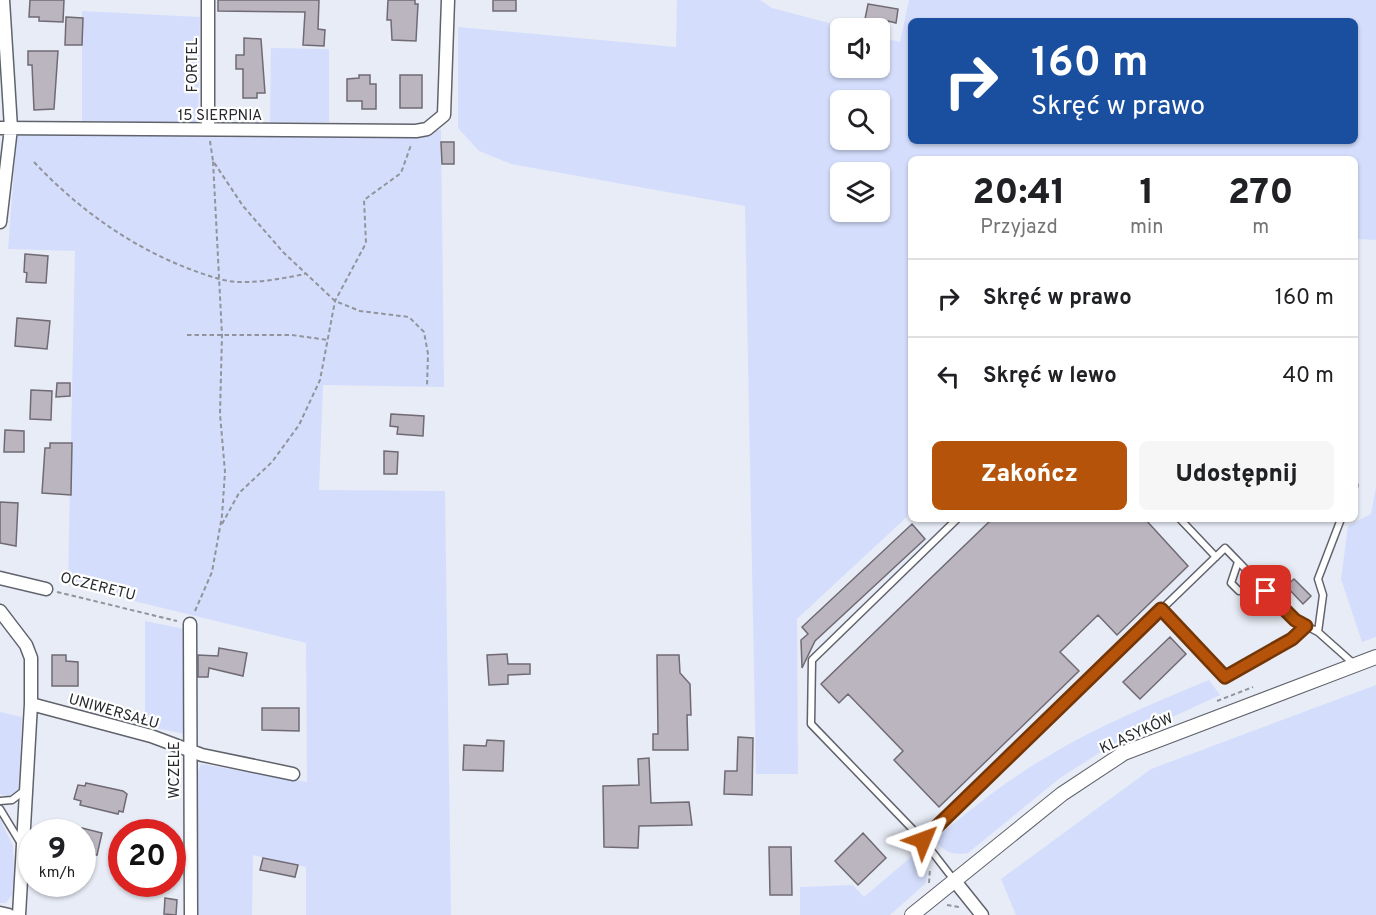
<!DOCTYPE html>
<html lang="pl">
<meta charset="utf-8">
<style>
:root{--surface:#fff;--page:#f6f6f6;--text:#202124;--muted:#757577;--line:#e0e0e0;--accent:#b45309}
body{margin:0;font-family:Overpass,sans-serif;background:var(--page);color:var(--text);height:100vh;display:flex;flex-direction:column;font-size:22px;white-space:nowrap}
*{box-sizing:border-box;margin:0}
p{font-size:20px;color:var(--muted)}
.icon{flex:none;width:33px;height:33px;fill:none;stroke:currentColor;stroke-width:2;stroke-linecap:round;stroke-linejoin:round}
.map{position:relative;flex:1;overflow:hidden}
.details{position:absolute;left:908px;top:156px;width:450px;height:366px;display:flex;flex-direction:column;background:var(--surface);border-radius:9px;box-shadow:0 2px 4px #0004}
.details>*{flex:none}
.top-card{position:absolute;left:908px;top:18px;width:450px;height:126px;border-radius:9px;box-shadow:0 2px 4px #0004;background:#1a4fa0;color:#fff;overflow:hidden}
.controls{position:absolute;left:830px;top:18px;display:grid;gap:12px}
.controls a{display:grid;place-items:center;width:60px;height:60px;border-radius:9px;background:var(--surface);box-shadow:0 2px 4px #0004;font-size:30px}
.speed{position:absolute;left:18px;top:819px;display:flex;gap:12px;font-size:30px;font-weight:700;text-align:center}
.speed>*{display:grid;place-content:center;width:78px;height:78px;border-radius:50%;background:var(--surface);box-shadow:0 2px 4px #0004;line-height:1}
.speed small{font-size:15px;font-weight:400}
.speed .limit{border:9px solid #d22;background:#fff;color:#111}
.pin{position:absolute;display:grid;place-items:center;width:51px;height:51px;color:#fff;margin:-26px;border-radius:12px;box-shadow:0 3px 9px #0006}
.me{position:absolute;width:66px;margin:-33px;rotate:46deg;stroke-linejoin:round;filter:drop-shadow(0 0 4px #0008)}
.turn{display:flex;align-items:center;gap:21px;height:126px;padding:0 24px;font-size:27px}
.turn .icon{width:78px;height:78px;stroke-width:2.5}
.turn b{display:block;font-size:42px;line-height:51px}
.eta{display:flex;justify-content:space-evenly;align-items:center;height:102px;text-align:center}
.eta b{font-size:36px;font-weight:800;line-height:42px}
.button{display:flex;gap:12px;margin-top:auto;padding:12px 24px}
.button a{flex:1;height:69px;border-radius:9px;background:var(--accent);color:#fff;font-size:24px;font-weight:800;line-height:69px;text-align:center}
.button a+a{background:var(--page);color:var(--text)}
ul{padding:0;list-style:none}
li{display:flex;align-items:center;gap:18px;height:78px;padding:0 24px;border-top:2px solid var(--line)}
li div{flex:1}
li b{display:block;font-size:22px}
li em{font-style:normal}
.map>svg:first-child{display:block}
.green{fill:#d4defc;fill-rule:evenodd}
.building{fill:#bab5bf;stroke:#6f6a73;stroke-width:1.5}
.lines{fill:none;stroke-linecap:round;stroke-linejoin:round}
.service-casing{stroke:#60636c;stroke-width:9}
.minor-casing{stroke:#60636c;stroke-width:15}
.tertiary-casing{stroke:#60636c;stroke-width:16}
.path{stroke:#91949b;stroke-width:2;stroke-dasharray:4.5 3;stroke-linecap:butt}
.service{stroke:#fff;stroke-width:6}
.minor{stroke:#fff;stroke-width:12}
.tertiary{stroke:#fff;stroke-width:14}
.route-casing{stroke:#753606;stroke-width:15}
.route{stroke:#b45309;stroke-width:10}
.labels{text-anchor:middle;stroke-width:4.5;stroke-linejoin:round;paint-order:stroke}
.street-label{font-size:15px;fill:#27292c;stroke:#fff}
</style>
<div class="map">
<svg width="1376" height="915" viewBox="0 0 1376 915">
<rect width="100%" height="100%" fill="#e8ecf6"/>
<!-- green -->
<path class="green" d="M677,0H760L772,8L848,28H840V68H879V37L900,42L909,0H1376V240L1355,239L1354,159H910V514L797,619L798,774H756L745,206L511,164L479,151L458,128V27L676,47ZM910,21H1354V141H910ZM840,100H879V140H840ZM840,172H879V212H840Z
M82,11L200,17L198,123L82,121Z
M271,48L329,49V122H270Z
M441,129L444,387L323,385L319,490L445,491L451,915H306V867L253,855L252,915H197L196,776L201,764L307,782L306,643L68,585L75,251L8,249L17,132L201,136H425Z
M1376,487V637L1362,642L1341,579L1348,526L1371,514Z
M145,621L184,629L185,734L145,726Z
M1209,680L1220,695L1110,746L1060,778L968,853C951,856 945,851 933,840C968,812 1002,784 1040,761C1093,728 1151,704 1209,680Z
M1376,685V915H1016L1001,879L1151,769Z
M0,712L22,717L19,789L16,794L9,797L0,794Z
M0,819L13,846L15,891L6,903H0Z
M917,852L927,869L926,883L890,915H800V887L853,885L864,897Z"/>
<!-- building -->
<path class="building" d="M30,0H64L63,22L39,21V17H29Z
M218,0H319L318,29L325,30L324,46L303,45L305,12L218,11Z
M388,0H415V4H418L416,41L392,40L391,20H387Z
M493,0H516V11H493Z
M868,4L898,9L896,23L888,21L887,28L864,24Z
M66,17L83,18L82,45H65Z
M244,38L261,39L265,93H257V98H243V69H236V55H244Z
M28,51H58L54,109L34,110L32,65H28Z
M359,75H370V84H376V109H362V101H347V79L359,78Z
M400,75H422V108H400Z
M441,142H454V164H442Z
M25,254L48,256L46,283L26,282L27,273L24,272Z
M17,318L50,321L47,349L15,346Z
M57,383H70V396L56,397Z
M31,390L52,391L51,420L30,419Z
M391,414L424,416L423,436L397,434L398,427L390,426Z
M5,430L24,431V452H4Z
M50,443H72L71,495L42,493L45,448H50Z
M384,451L398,452L397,474H384Z
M0,502L18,503L16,546L0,543Z
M992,519H1145L1188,566L1117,635L1098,615L1060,652L1079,671L939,807L894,760L903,751L848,694L839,703L821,684Z
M912,524L925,539L815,641L802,668L801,640L808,634L802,627Z
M1294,579L1311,596L1303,604L1286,586Z
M1170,637L1186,654L1140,699L1123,682Z
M219,648L247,653L243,676L209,668L208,677H198V655L218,656Z
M507,654L508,664H530V674L508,675V684L489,685L487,655Z
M52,655H66V661L78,662V686H52Z
M657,655H679L680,673L690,684L691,715H687L688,750H653V734H658Z
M262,708H299V731L262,730Z
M738,737L753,738L752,795L724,794L725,771H737Z
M487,740L504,741L503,771L463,770L464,745L486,746Z
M649,758L651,803L689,802L692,825L639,826L638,848L604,847L603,786L639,785L638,759Z
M86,783L123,791L127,794L123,812L119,811L118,814L80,805L81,801L74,799L78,785L85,786Z
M82,828L102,833L97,855L82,852Z
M863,833L886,858L858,885L835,861Z
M769,847H791L792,895H770Z
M263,858L298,865L295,877L260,870Z
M165,898L177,900L176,915L164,914Z"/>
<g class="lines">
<defs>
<path id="service" d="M1354,485V486
M1180,519L1216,557
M1238,562L1231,583L1239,591
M1161,609L1225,677L1292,639L1306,626
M1318,632L1323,595L1318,579L1341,519
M0,801L12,800L25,790
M0,809L20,842
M923,840L811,724L812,660L957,519
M954,880L923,840L1225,548L1295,620L1318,632L1354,664"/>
<path id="minor" d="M0,128L416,131L427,129L444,115L448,0
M208,129V0
M0,222L11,128L3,0
M0,578L46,589
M0,611L26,645L31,658V704L19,915
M190,624L191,915
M31,704L151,736L202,755L293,774
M954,880L982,915
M0,913L9,915"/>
<path id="tertiary" d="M912,915L1062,794L1124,753L1376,657"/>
</defs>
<!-- service casing -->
<use href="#service" class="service-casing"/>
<!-- minor casing -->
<use href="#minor" class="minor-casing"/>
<!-- tertiary casing -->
<use href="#tertiary" class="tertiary-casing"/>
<!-- path -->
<path class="path" d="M210,141L213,161L243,206L283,252L335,301L360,311L409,317L424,332L428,354L427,386
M34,162C78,209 131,247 192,270C209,276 227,283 245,282C265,282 285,278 305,274
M187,335H292L328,340
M222,524L239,493L272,462L299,425L320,380L335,301L366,243L364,200L401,173L411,145
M57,592L177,621
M195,611L212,572L222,516L225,472L220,414L222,335L213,161
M1217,701L1253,687
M929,883L930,868
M947,905L959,907"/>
<!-- service -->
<use href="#service" class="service"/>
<!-- minor -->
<use href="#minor" class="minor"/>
<!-- tertiary -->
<use href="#tertiary" class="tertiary"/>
</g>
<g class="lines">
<defs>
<path id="route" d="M923,840L1161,609L1225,677L1292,639L1306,626L1295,620L1266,591"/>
</defs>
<!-- route casing -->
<use href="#route" class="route-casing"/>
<!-- route -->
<use href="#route" class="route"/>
</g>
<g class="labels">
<!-- street labels -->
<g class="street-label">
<text transform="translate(192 65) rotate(-90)" y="5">FORTEL</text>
<text x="220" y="120">15 SIERPNIA</text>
<text transform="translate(98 586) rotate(14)" y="5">OCZERETU</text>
<text transform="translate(114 711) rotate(16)" y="5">UNIWERSAŁU</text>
<text transform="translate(1136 733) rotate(-24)" y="5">KLASYKÓW</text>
<text transform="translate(174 770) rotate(-90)" y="5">WCZELE</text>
</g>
</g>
</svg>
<div class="controls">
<a><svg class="icon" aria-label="sound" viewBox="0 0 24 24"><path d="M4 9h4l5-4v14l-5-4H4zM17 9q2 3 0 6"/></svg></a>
<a><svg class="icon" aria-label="search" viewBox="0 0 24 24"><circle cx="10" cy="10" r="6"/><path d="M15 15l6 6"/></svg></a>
<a><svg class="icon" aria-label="layers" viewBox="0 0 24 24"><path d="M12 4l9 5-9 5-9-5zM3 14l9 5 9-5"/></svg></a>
</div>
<div class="speed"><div>9<small>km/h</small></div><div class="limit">20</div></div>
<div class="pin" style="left:1266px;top:591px;background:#d93025"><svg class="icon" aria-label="arrive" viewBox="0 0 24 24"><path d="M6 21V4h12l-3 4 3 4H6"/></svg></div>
<svg class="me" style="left:923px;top:840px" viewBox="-20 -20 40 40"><path d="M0-17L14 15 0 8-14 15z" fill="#b45309" stroke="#fff" stroke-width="4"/></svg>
<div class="top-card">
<div class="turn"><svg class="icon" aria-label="right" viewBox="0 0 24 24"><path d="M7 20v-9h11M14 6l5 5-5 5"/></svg><div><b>160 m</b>Skręć w prawo</div></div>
</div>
<section class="details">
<div class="eta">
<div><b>20:41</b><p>Przyjazd</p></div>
<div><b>1</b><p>min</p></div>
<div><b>270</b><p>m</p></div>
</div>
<ul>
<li><svg class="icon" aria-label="right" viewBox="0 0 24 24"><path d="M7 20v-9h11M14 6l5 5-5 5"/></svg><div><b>Skręć w prawo</b></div><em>160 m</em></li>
<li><svg class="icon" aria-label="left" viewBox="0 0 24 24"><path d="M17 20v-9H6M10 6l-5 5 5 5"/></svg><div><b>Skręć w lewo</b></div><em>40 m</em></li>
</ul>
<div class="button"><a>Zakończ</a><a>Udostępnij</a></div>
</section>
</div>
